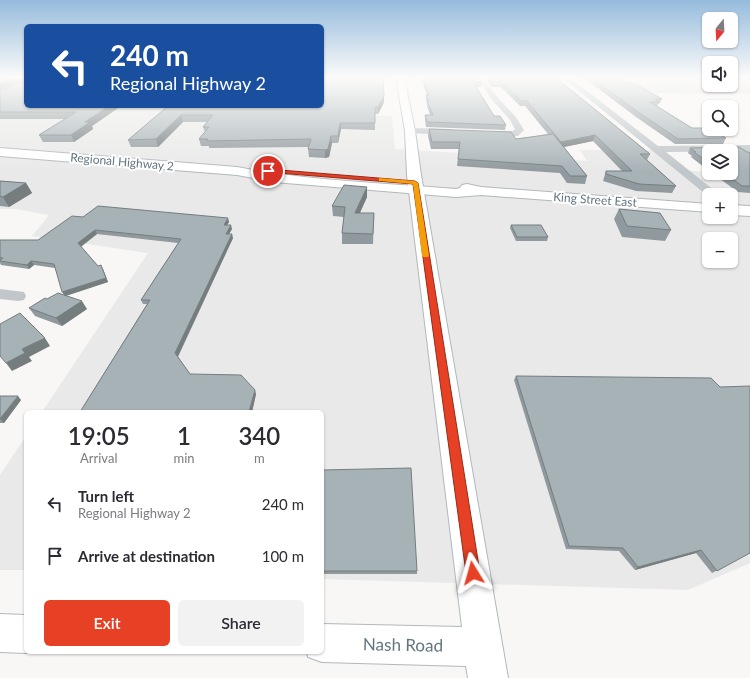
<!DOCTYPE html>
<meta charset="utf-8">
<style>
:root{--surface:#fff;--page:#f2f2f3;--text:#2b2b33;--muted:#7c7c81;--accent:#e74125}
body{margin:0;font-family:Lato,sans-serif;background:var(--page);color:var(--text);height:100vh;display:flex;flex-direction:column;font-size:15px;white-space:nowrap}
*{box-sizing:border-box;margin:0}
p{font-size:13px;color:var(--muted)}
.icon{flex:none;width:22px;height:22px;fill:none;stroke:currentColor;stroke-width:2;stroke-linecap:round;stroke-linejoin:round}
.map{position:relative;flex:1;overflow:hidden}
.side{position:absolute;left:24px;top:410px;width:300px;height:244px;display:flex;flex-direction:column;background:var(--surface);border-radius:6px;box-shadow:0 1px 3px #0004}
.side>*{flex:none}
.hud{position:absolute;left:24px;top:24px;width:300px;height:84px;border-radius:6px;box-shadow:0 1px 3px #0004;background:#1a4fa0;color:#fff;overflow:hidden}
.needle{width:26px;rotate:198deg}
.controls{position:absolute;left:702px;top:12px;display:grid;gap:8px}
.controls a{display:grid;place-items:center;width:36px;height:36px;border-radius:6px;background:var(--surface);box-shadow:0 1px 3px #0004;font-size:20px}
.pin{position:absolute;display:grid;place-items:center;width:34px;height:34px;color:#fff;margin:-17px;border:2px solid #fff;border-radius:50%;box-shadow:0 1px 4px #0007}
.me{position:absolute;width:44px;margin:-22px;rotate:352deg;stroke-linejoin:round;filter:drop-shadow(0 0 3px #0008)}
.turn{display:flex;align-items:center;gap:14px;height:84px;padding:0 20px;font-size:18px}
.turn .icon{width:52px;height:52px;stroke-width:2.5}
.turn b{display:block;font-size:28px;line-height:34px}
.eta{display:flex;justify-content:space-evenly;align-items:center;height:68px;text-align:center}
.eta b{font-size:24px;font-weight:600;line-height:28px}
.primary-button{display:flex;gap:8px;margin-top:auto;padding:8px 20px}
.primary-button a{flex:1;height:46px;border-radius:6px;background:var(--accent);color:#fff;font-size:16px;font-weight:600;line-height:46px;text-align:center}
.primary-button a+a{background:var(--page);color:var(--text)}
ul{padding:0;list-style:none}
li{display:flex;align-items:center;gap:12px;height:52px;padding:0 20px}
li div{flex:1}
li b{display:block;font-size:15px}
li em{font-style:normal}
.map>svg:first-child{display:block}
.built{fill:#e8e9e8;fill-rule:evenodd}
.green{fill:#d8ddd4}
.lines{fill:none;stroke-linecap:round;stroke-linejoin:round}
.secondary-casing{stroke:#b0b8bc;stroke-width:2}
.primary-casing{stroke:#b2b8bb;stroke-width:2}
.street{fill:#c0c6c9;fill-rule:evenodd}
.secondary{fill:#fff;fill-rule:evenodd}
.primary{fill:#fff;fill-rule:evenodd}
.wall{fill:#90999d}
.shaded-wall{fill:#757d7f}
.building{fill:#a7b2b6;stroke:#757d7f}
.route{fill:#e74125;stroke:#962a18}
.slow{fill:#f59e0b}
.labels{text-anchor:middle;stroke-width:4;stroke-linejoin:round;paint-order:stroke}
.far-street-label{font-size:12px;fill:#627680;stroke:#fff}
.near-street-label{font-size:17px;fill:#627680;stroke:#fff}
</style>
<div class="map">
<svg width="750" height="678" viewBox="0 0 750 678">
<rect width="100%" height="100%" fill="#f8f7f5"/>
<!-- built -->
<path class="built" d="M0,100L26,106H135L319,117L325,112L392,116L395,149L587,161L580,150H653L678,170L727,173L750,191V563L688,590L322,579V412H42L148,253L32,236L49,215L16,209H0ZM709,195H731V217H709ZM709,239H731V261H709Z
M26,436V570H0V475Z"/>
<!-- green -->
<path class="green" d="M608,77H709V85H731V77H750V94L634,93Z"/>
<g class="lines">
<defs>
<path id="secondary" d="M396,77H404L415,131L421,175L508,678H468L466,666L322,662L308,657L307,652H322V624L462,627L407,175L405,131Z
M0,614L26,615V652H28L26,653L0,652Z"/>
<path id="primary" d="M0,148L237,167C309,181 383,183 456,189L460,188L462,185L467,184L481,187L709,204V212L481,195L456,197L274,182L237,175L0,156Z
M731,205L750,206V216L731,215Z"/>
</defs>
<!-- secondary casing -->
<use href="#secondary" class="secondary-casing"/>
<!-- primary casing -->
<use href="#primary" class="primary-casing"/>
<!-- street -->
<path class="street" d="M476,77H482L498,98L516,117L524,130L518,136H485L484,134L485,132L488,131H513L515,129L510,120L493,101Z
M562,77H569L658,146L750,145V151L666,152L720,195H709V197Z
M410,128L452,129L456,132L452,135L407,133L406,131L407,129Z
M0,289L24,292L26,296L24,300L18,301L0,299Z"/>
<!-- secondary -->
<use href="#secondary" class="secondary"/>
<!-- primary -->
<use href="#primary" class="primary"/>
</g>
<!-- wall -->
<path class="wall" d="M0,77H26L121,106L92,126L93,129L74,142H43L39,135L65,119H0V91L24,82Z
M420,77H478L482,82L481,87H476L494,116L506,125L505,130L426,127L425,120V115H430L427,106V103L426,100V95H427Z
M488,77H555L650,154L647,160L676,186L672,193L636,191L603,181L606,171H622L593,141L564,147L587,176L585,184L567,183L560,173L457,166L459,149H431L428,136L429,129L516,139L548,134L525,106H520L501,87H491L487,80Z
M583,77H616L626,82L662,99L659,104H658L657,106L692,128L726,138L723,144H675L636,117Z
M384,96V102L378,114H375V130L341,129L338,143H332L329,157L325,158L309,157L308,149L309,147L209,148V146H201L199,139L205,132L203,127L207,122H183L158,147H131L128,140L168,106Z
M690,148L750,152V193L738,192L712,173H731L709,151V171L691,157L692,156L688,153Z
M0,181L26,183L32,193L9,207L0,206Z
M367,197L360,213H374L373,244H342V233L344,217L333,216L332,206Z
M619,209L671,230L665,241L622,237L614,219Z
M83,217L229,222L227,225L232,229L229,234L233,238L178,357L190,374L256,394L252,412H80L147,304H143L141,300L178,243L97,234L81,247L98,266L103,269L108,282L66,296L87,309L62,326L35,316L29,308L47,299L64,295L55,268L34,265L29,269L1,265L0,263V240H38Z
M511,225L548,237L547,241H516L510,228Z
M516,376L750,553L712,573L696,553L635,570L619,551L566,549L514,380Z
M0,396L21,400L4,423H0Z
M322,470L417,571V574H322Z"/>
<!-- shaded-wall -->
<path class="shaded-wall" d="M18,77H23L25,81L0,90V83Z
M384,96V102L378,114V107Z
M109,106H121L92,126L93,129L74,142L71,135L85,122Z
M181,115L183,122L158,147L156,139Z
M340,123L341,129L338,143V136Z
M595,135L593,141L559,148L561,142Z
M331,136L332,143L329,157L325,158V150Z
M26,183L32,193L9,207L3,197Z
M367,187V197L355,223V213Z
M228,218L229,222L225,229L224,225Z
M231,225L232,229L227,237L226,234Z
M95,230L97,234L80,247L78,243Z
M232,234L233,238L177,358L175,353Z
M31,261L34,265L29,269L27,265Z
M101,265L108,282L65,296L62,292Z
M82,301L87,309L62,326L56,318Z
M45,338L50,346L29,357L32,361L12,371L6,363L22,349Z
M255,390L256,394L252,412H249Z
M18,396L21,400L4,423L0,419Z
M701,550L696,553L635,570L638,567Z"/>
<!-- building -->
<path class="building" d="M0,77H18L0,83Z
M25,77H26V106H109L85,122H90L71,135H39L76,112H0V91L24,82Z
M322,77H383L384,96L378,107H375V123H340L338,136H331L328,149L325,150L308,149L311,139L207,141L208,139H199L209,127H203L213,115H181L156,139L128,140L168,106H322Z
M422,77H478L482,82H473L494,116H500L506,125L427,122L425,115H433L427,101H429L426,95H429Z
M488,77H555L650,154H640L676,186L639,184L606,174V171H632L595,135L561,142L527,101H521L502,82H492Z
M590,77H616L626,82L634,83L662,99H655L659,102H650L692,128H709V129H711L726,138L678,139L638,112Z
M429,129L511,132L516,139L553,134L587,176H570L562,166L458,159L460,142H432Z
M739,147L747,152H750V186H742L724,173H731V151H709V163L694,152H696L690,148Z
M0,181L26,183L3,197L0,196Z
M344,185L367,187L355,213H374L373,234L342,233L345,207L332,206Z
M98,206L228,218L224,225H231L226,234H232L175,353L190,374L241,375L255,390L249,412H80L150,300H141L181,239L95,230L78,243L98,266L101,265L106,278L62,292L54,264L31,261L27,265L0,261V260L3,258H0V240H38L72,216L83,217Z
M619,209L660,213L671,230L627,226Z
M511,225H541L548,237H517Z
M58,293L82,301L56,318L29,308L45,298L47,299Z
M20,313L45,338L22,349L25,353L6,363L0,356V324Z
M516,376L711,378L720,387L750,386V553L717,571L701,550L638,567L623,548L569,546Z
M0,396H18L0,419Z
M411,468L417,571H322V470Z"/>
<!-- sky -->
<linearGradient id="sky" x2="0" y2="1"><stop stop-color="#95bbdc"/><stop offset="0.45" stop-color="#fcfbfa"/><stop offset="1" stop-color="#fcfbfa" stop-opacity="0"/></linearGradient>
<rect width="750" height="172" fill="url(#sky)"/>
<!-- route -->
<path class="route" d="M268,169L415,181L418,183L480,573L478,578L473,580L468,578L466,573L413,184L266,172V170Z"/>
<!-- slow -->
<path class="slow" d="M379,178L415,181L418,183L429,256L428,257H423L422,256L413,184L381,181H379Z"/>
<g class="labels">
<!-- far-street labels -->
<g class="far-street-label">
<text transform="translate(122 162) rotate(5)" y="4">Regional Highway 2</text>
<text transform="translate(595 200) rotate(4)" y="4">King Street East</text>
</g>
<!-- near-street labels -->
<g class="near-street-label">
<text transform="translate(403 645) rotate(1)" y="6">Nash Road</text>
</g>
</g>
</svg>
<div class="controls">
<a><svg class="needle" viewBox="-14 -14 28 28"><path d="M0-13l5 13h-10z" fill="#e53935"/><path d="M0 13l5-13h-10z" fill="#7c7c81"/></svg></a>
<a><svg class="icon" aria-label="sound" viewBox="0 0 24 24"><path d="M4 9h4l5-4v14l-5-4H4zM17 9q2 3 0 6"/></svg></a>
<a><svg class="icon" aria-label="search" viewBox="0 0 24 24"><circle cx="10" cy="10" r="6"/><path d="M15 15l6 6"/></svg></a>
<a><svg class="icon" aria-label="layers" viewBox="0 0 24 24"><path d="M12 4l9 5-9 5-9-5zM3 14l9 5 9-5"/></svg></a>
<a>+</a>
<a>−</a>
</div>
<div class="pin" style="left:268px;top:171px;background:#d93025"><svg class="icon" aria-label="arrive" viewBox="0 0 24 24"><path d="M6 21V4h12l-3 4 3 4H6"/></svg></div>
<svg class="me" style="left:473px;top:573px" viewBox="-20 -20 40 40"><path d="M0-17L14 15 0 8-14 15z" fill="#e74125" stroke="#fff" stroke-width="4"/></svg>
<div class="hud">
<div class="turn"><svg class="icon" aria-label="left" viewBox="0 0 24 24"><path d="M17 20v-9H6M10 6l-5 5 5 5"/></svg><div><b>240 m</b>Regional Highway 2</div></div>
</div>
<section class="side">
<div class="eta">
<div><b>19:05</b><p>Arrival</p></div>
<div><b>1</b><p>min</p></div>
<div><b>340</b><p>m</p></div>
</div>
<ul>
<li><svg class="icon" aria-label="left" viewBox="0 0 24 24"><path d="M17 20v-9H6M10 6l-5 5 5 5"/></svg><div><b>Turn left</b><p>Regional Highway 2</p></div><em>240 m</em></li>
<li><svg class="icon" aria-label="arrive" viewBox="0 0 24 24"><path d="M6 21V4h12l-3 4 3 4H6"/></svg><div><b>Arrive at destination</b></div><em>100 m</em></li>
</ul>
<div class="primary-button"><a>Exit</a><a>Share</a></div>
</section>
</div>
